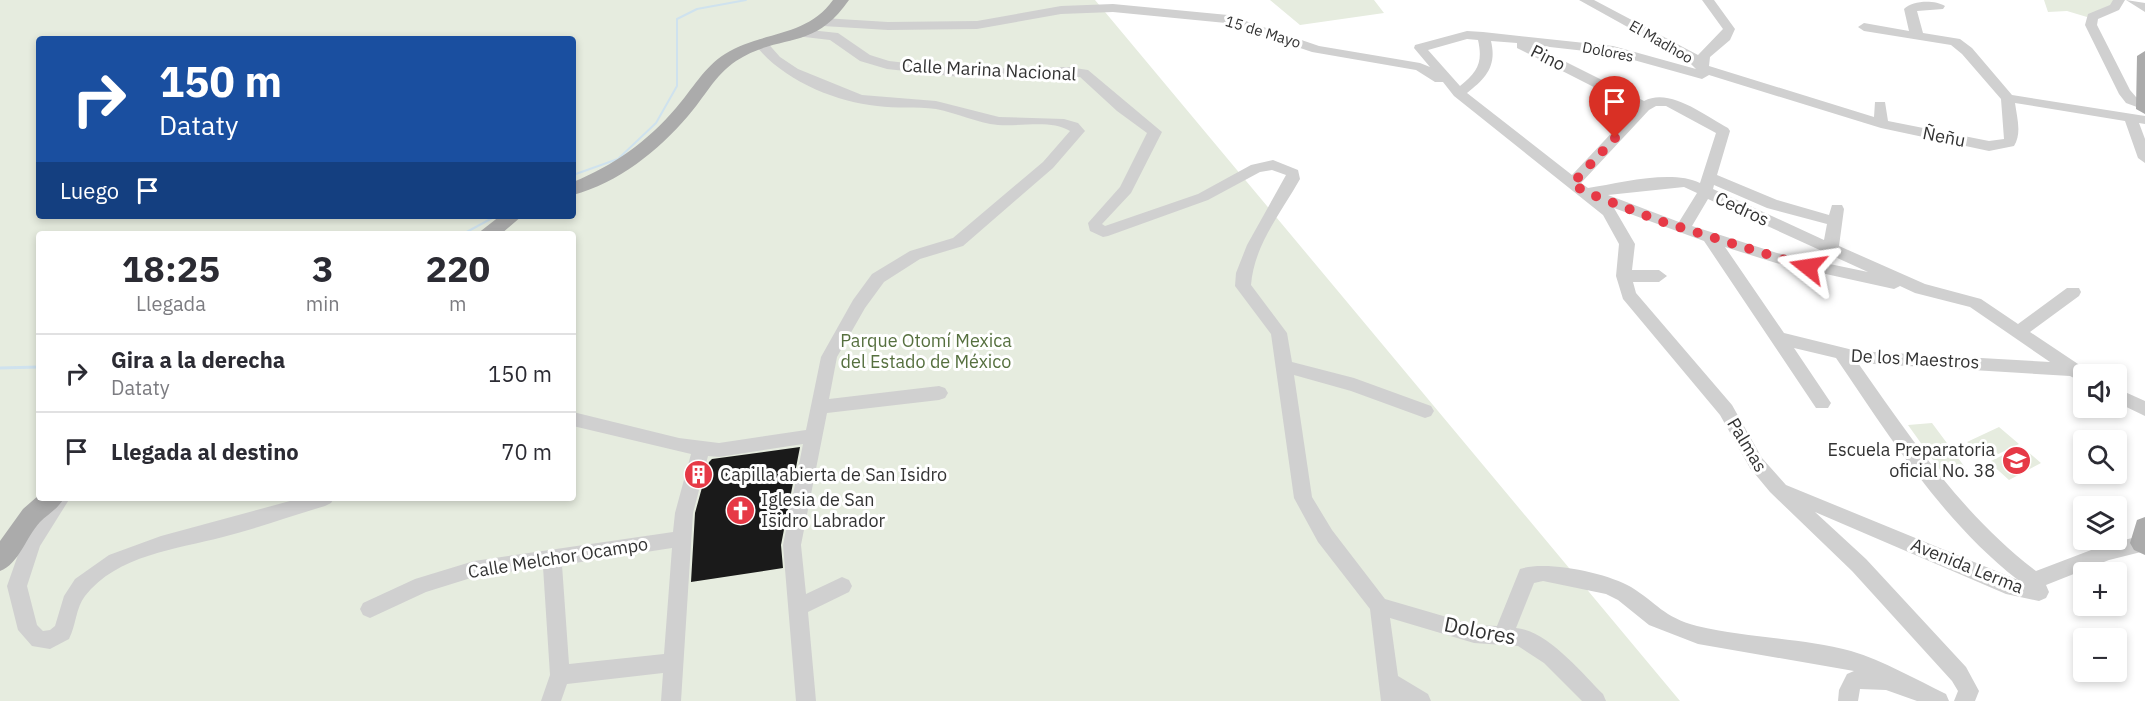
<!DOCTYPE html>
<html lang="es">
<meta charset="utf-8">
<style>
:root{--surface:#fff;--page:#f2f2f3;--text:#2b2b33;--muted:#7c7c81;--line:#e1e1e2}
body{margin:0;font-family:"IBM Plex Sans",sans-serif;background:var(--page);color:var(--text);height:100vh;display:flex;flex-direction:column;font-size:22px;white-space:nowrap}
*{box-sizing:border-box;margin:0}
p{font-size:20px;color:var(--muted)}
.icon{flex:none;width:33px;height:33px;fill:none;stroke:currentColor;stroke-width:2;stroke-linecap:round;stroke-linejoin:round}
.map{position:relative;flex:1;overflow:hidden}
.drawer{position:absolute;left:36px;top:231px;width:540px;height:270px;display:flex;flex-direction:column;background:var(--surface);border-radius:6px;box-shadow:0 3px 9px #0003}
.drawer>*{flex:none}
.top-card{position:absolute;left:36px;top:36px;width:540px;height:183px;border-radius:6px;box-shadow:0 3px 9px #0003;background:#1a4fa0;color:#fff;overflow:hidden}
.fabs{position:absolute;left:2073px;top:364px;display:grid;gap:12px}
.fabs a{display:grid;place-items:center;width:54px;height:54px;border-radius:6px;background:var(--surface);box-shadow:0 3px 9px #0003;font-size:30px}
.pin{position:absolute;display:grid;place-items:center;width:51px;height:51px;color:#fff;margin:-62px -26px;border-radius:50% 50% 50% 0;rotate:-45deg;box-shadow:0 0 6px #0007}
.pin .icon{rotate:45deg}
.me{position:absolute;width:66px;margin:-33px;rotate:285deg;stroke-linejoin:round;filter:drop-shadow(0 0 4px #0008)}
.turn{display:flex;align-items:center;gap:21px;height:126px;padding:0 24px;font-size:27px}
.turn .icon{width:78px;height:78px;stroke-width:2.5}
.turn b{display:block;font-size:42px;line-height:51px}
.then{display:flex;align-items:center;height:57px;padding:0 24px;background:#0003;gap:12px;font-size:22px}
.eta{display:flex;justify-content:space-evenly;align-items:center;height:102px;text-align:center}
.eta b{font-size:36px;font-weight:700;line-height:42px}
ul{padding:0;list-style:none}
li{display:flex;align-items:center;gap:18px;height:78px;padding:0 24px;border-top:2px solid var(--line)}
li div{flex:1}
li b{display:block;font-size:22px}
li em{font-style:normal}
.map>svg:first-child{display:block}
.green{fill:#e6ecdf;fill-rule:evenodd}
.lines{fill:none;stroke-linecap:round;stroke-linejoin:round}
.stream-far1{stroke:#cfe2ee;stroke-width:2}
.stream{stroke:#cfe2ee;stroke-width:3}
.building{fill:#1a1a1a}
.minor{fill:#d0d0d0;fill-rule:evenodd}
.major{fill:#ababab;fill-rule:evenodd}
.route{stroke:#e63946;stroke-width:10;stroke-dasharray:0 18}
.labels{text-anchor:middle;stroke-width:6;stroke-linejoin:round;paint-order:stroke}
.far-street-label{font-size:15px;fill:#333;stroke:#fff}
.street-label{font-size:18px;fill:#333;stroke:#fff}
.park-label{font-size:18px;fill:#56703f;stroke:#fff}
.poi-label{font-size:18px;fill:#333;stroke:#fff;text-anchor:start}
.near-street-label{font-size:21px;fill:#333;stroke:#fff}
</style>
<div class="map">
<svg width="2145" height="701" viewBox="0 0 2145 701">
<rect width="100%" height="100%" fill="#fff"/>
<!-- green -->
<path class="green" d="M0,0H1095L1680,701H0ZM39,39H573V216H39ZM39,234H573V498H39Z
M1270,0H1374L1384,13L1300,25Z
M2044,0H2114L2116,5L2087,17L2067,11L2048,12Z
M1932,423L1967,470L1943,474L1908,425Z
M1999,427L2019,444L1988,459L1967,442Z
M2021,446L2041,463L2009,480L1989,462Z"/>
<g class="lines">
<!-- stream-far1 -->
<path class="stream-far1" d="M573,175L618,159L656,123L677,86V19L697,9L746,0
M463,234L496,216"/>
<!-- stream -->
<path class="stream" d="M0,368L39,367"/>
</g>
<!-- building -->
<path class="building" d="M800,447L781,545L783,568L691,582L695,513L709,462L712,459Z"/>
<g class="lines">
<!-- minor -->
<path class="minor" d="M1579,0H1594L1698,55L1723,29L1702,0H1714L1735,29L1730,40L1710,57L1709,66L1874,117L1875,102H1885L1888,121L1989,141L2004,139L2001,99L1962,54L1951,45L1864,31L1858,27L1864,23L1909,31L1904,9C1913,0 1935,0 1945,6L1943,9L1917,11L1923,33L1960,39L1972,48L2012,95L2145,116V124L2139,123L2145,139V163L2138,158L2125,121L2015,103C2017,118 2022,133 2014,146L1989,151L1881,128L1709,75L1702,79L1612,54L1532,45L1644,101C1670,87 1705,116 1728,128L1730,131L1717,175L1777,200L1829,215L1832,205H1842L1844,209L1839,246L1925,284L1981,299L2018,324L2067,288H2079L2081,292L2079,296L2030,332L2090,372L2091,375H2084V383L2070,376L1858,363C1911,438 1962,515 2036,571L2107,544L2145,535V551L2109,560L2046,585L2049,592L2046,598L2039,601L2006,594L1815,512L1866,559L1966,667L1979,691L1975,701H1954L1958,691L1952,681L1852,571L1770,492L1750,468L1720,415L1623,299L1616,276L1619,244L1603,215L1454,96L1443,82H1435L1416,70L1312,52L1226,23L1113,12L1061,14L977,29L888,30L823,26L817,22L823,18L888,22L977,21L1061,6L1113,4L1228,15L1319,46L1420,63L1430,67L1414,48L1415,45L1467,31L1483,32L1613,46L1696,69L1687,60ZM1467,39L1478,40C1483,62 1478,72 1460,86L1428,50ZM1491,41L1517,43V48L1635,108L1572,175L1467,93C1486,78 1497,66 1491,41ZM1656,106H1666L1716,133L1700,183C1672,169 1620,183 1588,188L1581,183L1649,110ZM1714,185L1767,208L1827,224L1824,240L1713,189ZM1684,187L1697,193L1679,222L1608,195ZM1708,199L1868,272L1777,253L1692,226ZM1614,208L1704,241L1816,408H1828L1831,403L1794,348L1836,358C1890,437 1942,521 2018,580L1786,485L1762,458L1732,405L1636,293L1633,282H1659L1667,276L1659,270H1632L1635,244ZM1725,247L1776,263L1894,289L1900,286L1915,293L1970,307L2050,362L1857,351L1784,333Z
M2113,0H2125L2119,10L2098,19L2097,25L2130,90L2136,97L2145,101V110L2126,103L2119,94L2085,25L2088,14L2110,5Z
M2126,0L2145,3V12Z
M800,29L838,33L870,55L889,61L960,69L1068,67L1088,70L1162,132L1131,193L1102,224L1105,226L1198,194L1251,165L1273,160L1298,170L1300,179C1281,213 1254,245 1251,285L1287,333L1292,362L1354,378L1431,406L1434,411L1431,416L1425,418L1351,391L1294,375L1312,497L1332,530L1385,599L1474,625L1497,626L1520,569C1546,560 1607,573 1631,587C1657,603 1663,617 1697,626C1747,638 1801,638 1851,651C1884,661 1915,679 1946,694L1949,701H1917L1886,690L1860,689L1858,701H1838L1839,690L1847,674L1854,671L1698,644L1649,625L1618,600L1606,594L1543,581L1534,583L1516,628C1547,630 1583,674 1603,694L1606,701H1582L1544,663L1518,646L1474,643L1390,618L1398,676L1428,694L1431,701H1381L1370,609L1318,542L1294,498L1271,334L1235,286L1236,273L1247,245L1286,175L1272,170L1260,172L1208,200L1108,236L1103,237L1090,231L1088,223L1120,187L1147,133L1117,111L1080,77H960L887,69L860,61L830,40L796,36V30Z
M760,39L765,40L780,57L798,69L862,95L936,101L999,117L1064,119L1078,123L1085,131L1053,168L963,246L920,259L884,282L865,308L837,357L829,399L939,386L945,388L948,393L945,398L939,400L827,413L801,545L806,594L842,577L849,580L852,586L849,592L808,612L816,701H796L783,545L803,444L719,457L708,456L693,513L681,701H661L663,673L567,684L561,701H541L550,675L543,567L474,577L426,592L370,618L363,615L360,609L363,603L415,579L474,561L673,532L675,513L691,454L573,426V412L679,438L719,443L806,430L821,357L853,300L872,274L910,251L953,238L1043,162L1070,131C1051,119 1020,127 998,125C977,123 957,113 936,109C916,106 896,109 877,106C834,102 779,78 754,43ZM672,548L664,654L569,664L562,565Z
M2116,388L2145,401V416L2116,402Z
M50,498H70L40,546L27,586L37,625L43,631L50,630L55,626L64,596L75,579L109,555L161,536L301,498H334L331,503L325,506C291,516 258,528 223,537C177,549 117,555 85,596C76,607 76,625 69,639L50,649L32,646L18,630L7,586L24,538Z"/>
<!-- major -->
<path class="major" d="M833,0H849C812,53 780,32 736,61C715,75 704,98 688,116C658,151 618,183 573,195V182C613,166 648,141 676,108C692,90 704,67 725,54C761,31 806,38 833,0Z
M2145,51V114L2136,109L2137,56Z
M500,216H522L501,234H477Z
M39,495V498H64C58,509 48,514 40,522C26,537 19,564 0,571V541L23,509Z
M2145,517V555L2134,550L2130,543L2137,520Z"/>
</g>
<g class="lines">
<!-- route -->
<path class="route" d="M1615,138L1572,184L1588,193L1660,221L1808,267"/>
</g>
<!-- icons -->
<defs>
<symbol id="school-disc" viewBox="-11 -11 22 22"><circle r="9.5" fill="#e63946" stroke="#fff"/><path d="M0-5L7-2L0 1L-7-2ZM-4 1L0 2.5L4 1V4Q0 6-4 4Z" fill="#fff"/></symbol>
<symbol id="building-disc" viewBox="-11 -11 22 22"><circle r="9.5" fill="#e63946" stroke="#fff"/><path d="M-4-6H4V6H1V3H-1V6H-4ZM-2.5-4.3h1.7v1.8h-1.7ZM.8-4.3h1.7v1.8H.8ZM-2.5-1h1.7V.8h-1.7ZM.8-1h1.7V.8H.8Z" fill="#fff"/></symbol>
<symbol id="church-disc" viewBox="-11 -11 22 22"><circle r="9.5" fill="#e63946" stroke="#fff"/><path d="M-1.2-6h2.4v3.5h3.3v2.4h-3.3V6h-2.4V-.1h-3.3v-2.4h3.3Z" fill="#fff"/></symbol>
</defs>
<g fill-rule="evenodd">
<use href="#school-disc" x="2000" y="444" width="33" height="33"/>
<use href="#building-disc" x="682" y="458" width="33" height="33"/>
<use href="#church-disc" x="724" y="494" width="33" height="33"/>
</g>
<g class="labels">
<!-- far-street labels -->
<g class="far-street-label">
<text transform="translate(1263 32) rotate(17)" y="5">15 de Mayo</text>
<text transform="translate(1661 42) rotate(30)" y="5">El Madhoo</text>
<text transform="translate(1608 52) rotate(11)" y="5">Dolores</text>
</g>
<!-- street labels -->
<g class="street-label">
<text transform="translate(1548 58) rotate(27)" y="6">Pino</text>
<text transform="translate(989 70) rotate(3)" y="6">Calle Marina Nacional</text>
<text transform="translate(1944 137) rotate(11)" y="6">Ñeñu</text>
<text transform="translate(1742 209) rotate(25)" y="6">Cedros</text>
<text transform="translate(1915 359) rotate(3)" y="6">De los Maestros</text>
<text transform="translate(1747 445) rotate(59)" y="6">Palmas</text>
<text transform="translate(558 558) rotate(-9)" y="6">Calle Melchor Ocampo</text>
<text transform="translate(1967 566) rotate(22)" y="6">Avenida Lerma</text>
</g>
<!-- park labels -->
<g class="park-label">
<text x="926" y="347">Parque Otomí Mexica<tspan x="926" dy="21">del Estado de México</tspan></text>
</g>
<!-- poi labels -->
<g class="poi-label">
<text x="1995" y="456" text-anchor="end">Escuela Preparatoria<tspan x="1995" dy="21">oficial No. 38</tspan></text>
<text x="720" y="481">Capilla abierta de San Isidro</text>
<text x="761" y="506">Iglesia de San<tspan x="761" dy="21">Isidro Labrador</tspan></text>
</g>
<!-- near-street labels -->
<g class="near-street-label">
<text transform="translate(1480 631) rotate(11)" y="7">Dolores</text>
</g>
</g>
</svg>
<div class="fabs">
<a><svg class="icon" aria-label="sound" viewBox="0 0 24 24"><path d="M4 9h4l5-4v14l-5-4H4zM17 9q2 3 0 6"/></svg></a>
<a><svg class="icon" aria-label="search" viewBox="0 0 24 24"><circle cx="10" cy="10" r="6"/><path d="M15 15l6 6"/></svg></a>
<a><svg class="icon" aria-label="layers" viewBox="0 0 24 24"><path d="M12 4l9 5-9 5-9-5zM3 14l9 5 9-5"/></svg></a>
<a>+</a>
<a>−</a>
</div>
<div class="pin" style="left:1615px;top:138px;background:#d93025"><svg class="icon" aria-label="arrive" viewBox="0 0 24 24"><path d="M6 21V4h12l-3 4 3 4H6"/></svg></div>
<svg class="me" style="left:1808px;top:267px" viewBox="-20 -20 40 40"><path d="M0-17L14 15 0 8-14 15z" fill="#e63946" stroke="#fff" stroke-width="4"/></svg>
<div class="top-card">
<div class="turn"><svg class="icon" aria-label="right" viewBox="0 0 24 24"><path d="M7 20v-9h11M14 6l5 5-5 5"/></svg><div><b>150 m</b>Dataty</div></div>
<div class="then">Luego<svg class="icon" aria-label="arrive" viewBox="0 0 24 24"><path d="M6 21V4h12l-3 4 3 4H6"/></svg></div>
</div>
<section class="drawer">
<div class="eta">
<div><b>18:25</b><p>Llegada</p></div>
<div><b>3</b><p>min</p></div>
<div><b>220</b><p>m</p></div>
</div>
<ul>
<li><svg class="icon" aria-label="right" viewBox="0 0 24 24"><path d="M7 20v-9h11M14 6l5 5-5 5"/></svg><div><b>Gira a la derecha</b><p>Dataty</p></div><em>150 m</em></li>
<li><svg class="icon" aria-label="arrive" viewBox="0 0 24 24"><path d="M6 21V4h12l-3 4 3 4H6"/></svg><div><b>Llegada al destino</b></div><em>70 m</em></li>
</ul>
</section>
</div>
